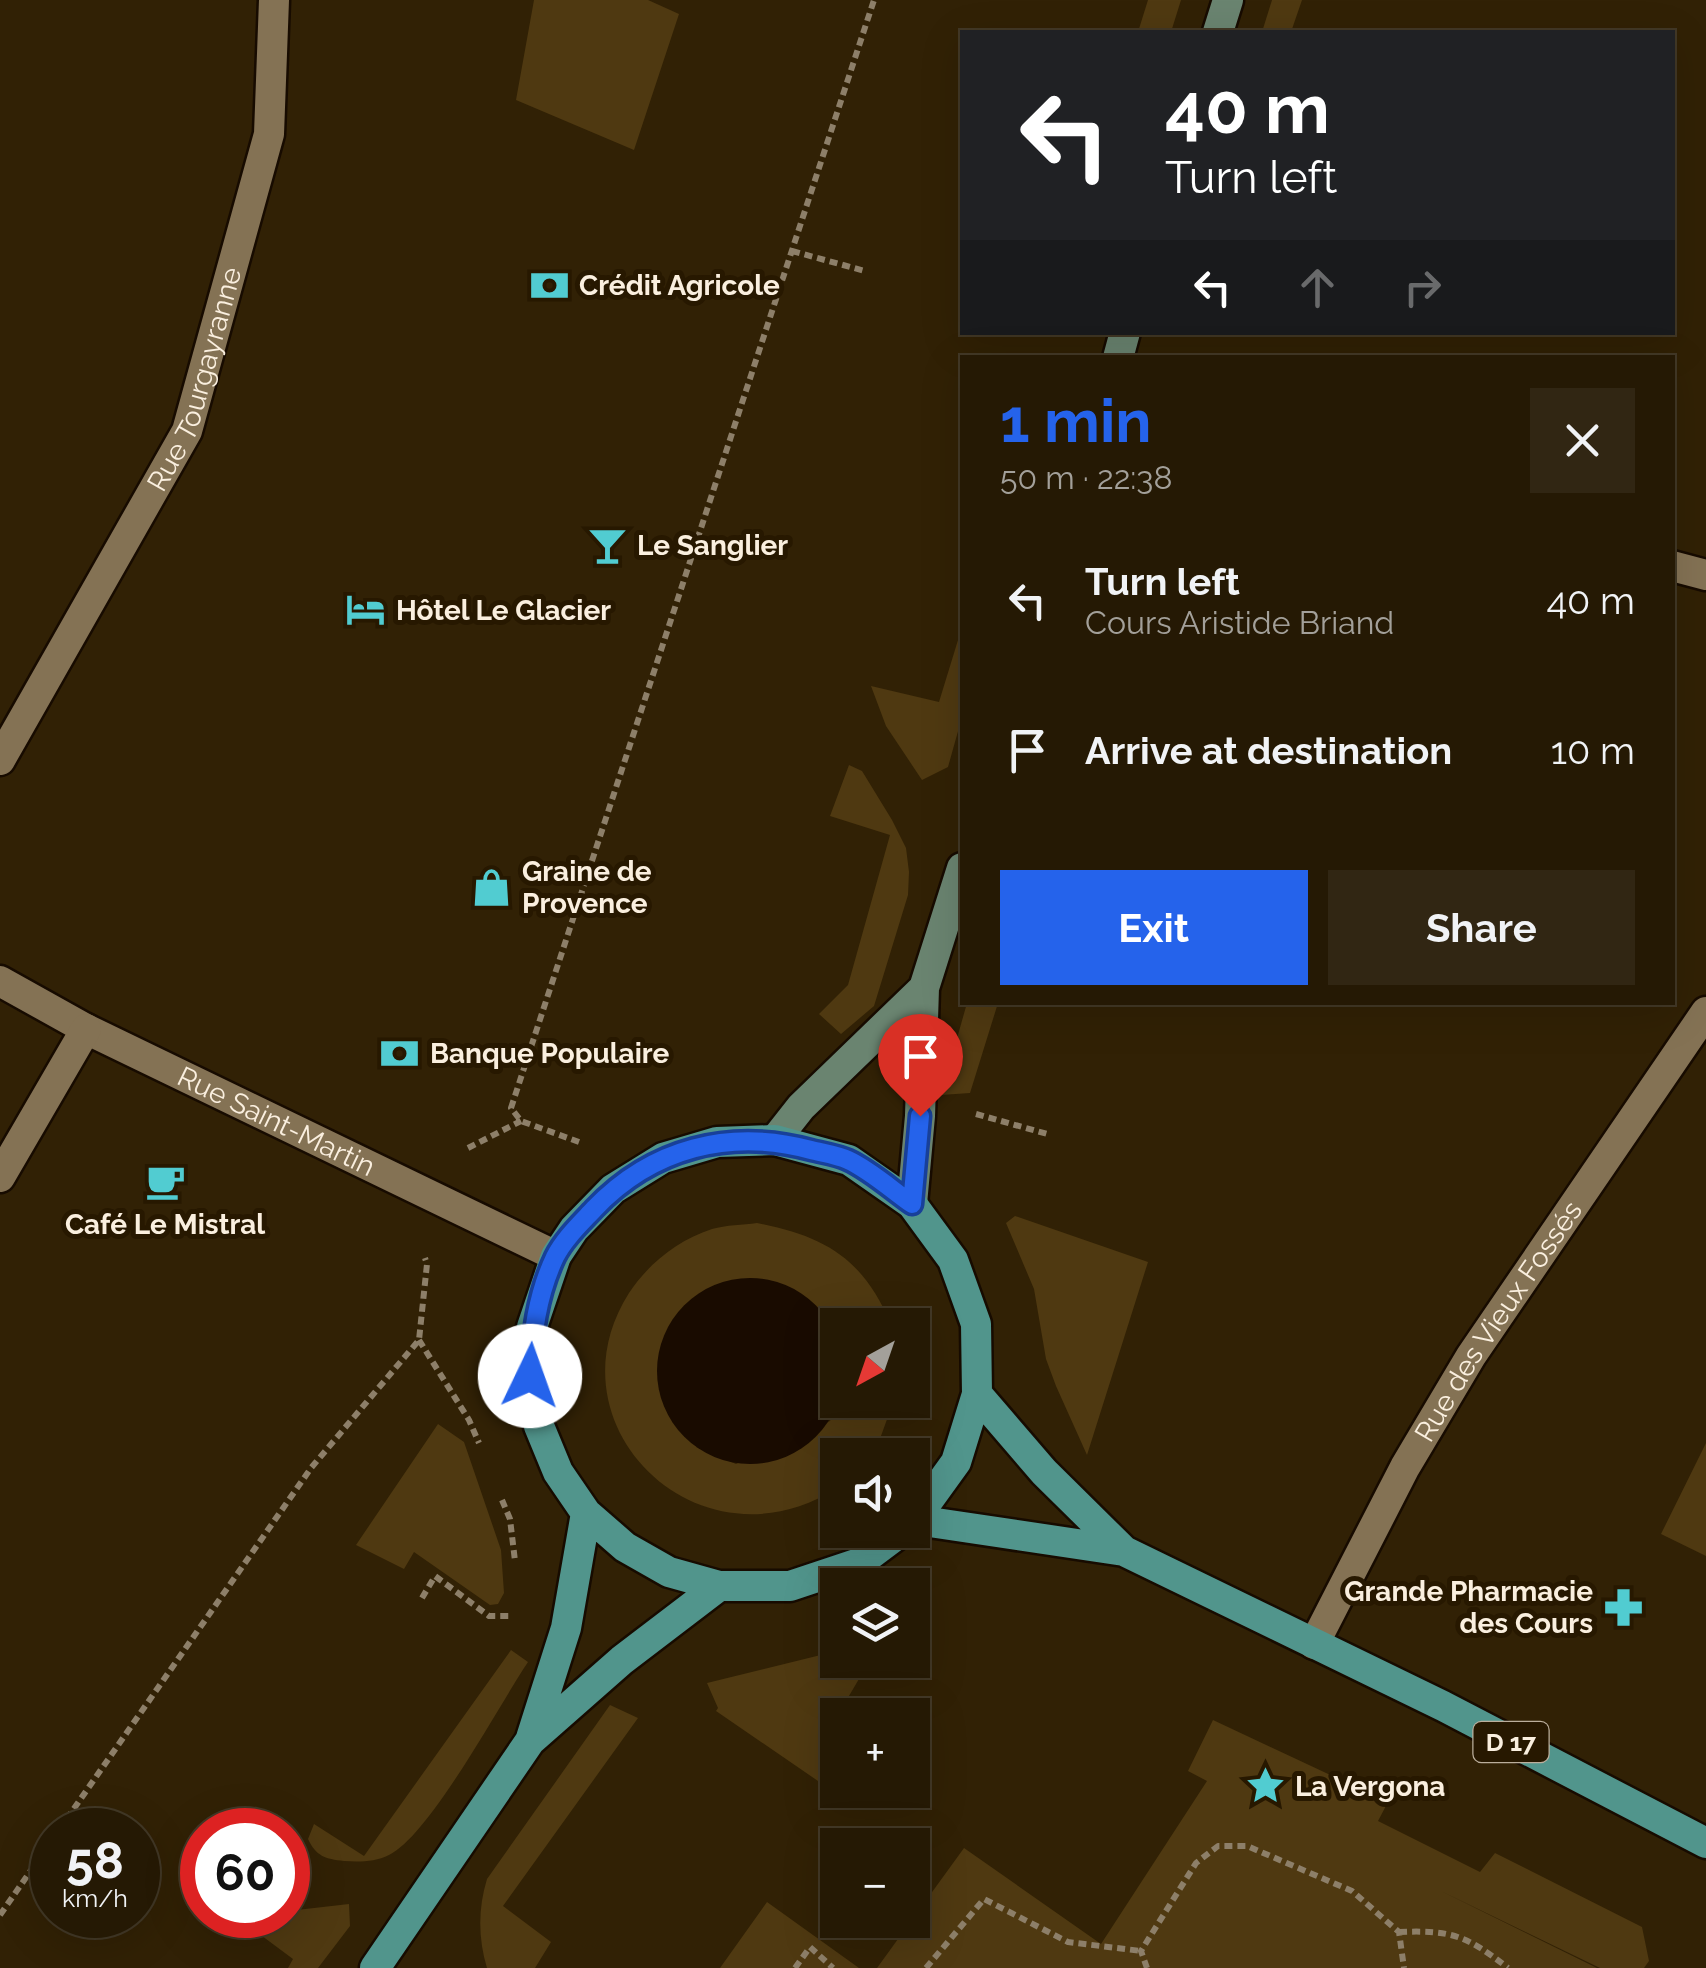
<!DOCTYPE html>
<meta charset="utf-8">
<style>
:root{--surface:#251904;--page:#312613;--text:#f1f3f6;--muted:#a3a09a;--line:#423826;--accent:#2563eb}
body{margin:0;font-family:Raleway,sans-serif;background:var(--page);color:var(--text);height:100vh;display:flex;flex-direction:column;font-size:38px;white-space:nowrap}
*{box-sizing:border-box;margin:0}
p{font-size:32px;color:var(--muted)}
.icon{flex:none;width:55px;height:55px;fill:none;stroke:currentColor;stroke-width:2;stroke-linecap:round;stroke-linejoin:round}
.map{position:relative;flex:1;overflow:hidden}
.sheet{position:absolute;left:960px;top:355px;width:715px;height:650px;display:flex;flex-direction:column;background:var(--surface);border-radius:0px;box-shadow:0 10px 40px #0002,0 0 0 2px var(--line)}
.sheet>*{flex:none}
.banner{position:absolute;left:960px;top:30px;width:715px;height:305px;border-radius:0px;box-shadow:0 10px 40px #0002,0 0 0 2px var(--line);background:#202124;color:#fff;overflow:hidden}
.needle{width:65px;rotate:220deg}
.controls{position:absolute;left:820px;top:1308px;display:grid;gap:20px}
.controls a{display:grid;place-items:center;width:110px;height:110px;border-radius:0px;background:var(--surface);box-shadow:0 10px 40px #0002,0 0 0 2px var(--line);font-size:50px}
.speed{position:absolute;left:30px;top:1808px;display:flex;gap:20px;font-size:50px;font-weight:700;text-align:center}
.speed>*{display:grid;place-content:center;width:130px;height:130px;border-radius:50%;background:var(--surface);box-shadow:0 10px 40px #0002,0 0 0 2px var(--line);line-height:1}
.speed small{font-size:25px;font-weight:400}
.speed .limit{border:15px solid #d22;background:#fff;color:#111}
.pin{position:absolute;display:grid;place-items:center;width:85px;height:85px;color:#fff;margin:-102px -42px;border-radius:50% 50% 50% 0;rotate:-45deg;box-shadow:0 0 10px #0007}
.pin .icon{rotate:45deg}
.me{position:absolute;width:110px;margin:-55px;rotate:3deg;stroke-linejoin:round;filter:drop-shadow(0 0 8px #0008)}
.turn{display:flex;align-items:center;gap:35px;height:210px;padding:0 40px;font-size:45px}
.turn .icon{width:130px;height:130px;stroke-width:2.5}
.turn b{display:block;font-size:70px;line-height:85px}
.lanes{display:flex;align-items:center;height:95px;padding:0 40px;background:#0003;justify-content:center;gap:50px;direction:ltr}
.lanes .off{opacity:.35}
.round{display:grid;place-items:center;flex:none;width:105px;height:105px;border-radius:0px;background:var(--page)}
.head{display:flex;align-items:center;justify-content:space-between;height:170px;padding:0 40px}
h1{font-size:60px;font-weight:700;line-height:75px;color:var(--accent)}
.primary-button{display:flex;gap:20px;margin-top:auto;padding:20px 40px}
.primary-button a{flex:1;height:115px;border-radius:0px;background:var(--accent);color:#fff;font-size:40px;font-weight:700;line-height:115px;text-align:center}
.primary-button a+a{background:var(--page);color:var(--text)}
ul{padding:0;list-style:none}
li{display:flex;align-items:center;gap:30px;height:150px;padding:0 40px}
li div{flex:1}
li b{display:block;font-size:38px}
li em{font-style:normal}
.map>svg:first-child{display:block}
.green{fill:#4f3911}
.water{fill:#190b00}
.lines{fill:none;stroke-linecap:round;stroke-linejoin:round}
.street-casing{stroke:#170b00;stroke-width:35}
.secondary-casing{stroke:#170b00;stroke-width:35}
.primary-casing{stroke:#170b00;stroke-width:35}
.path{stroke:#8d7f69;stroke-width:6;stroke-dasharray:8 5;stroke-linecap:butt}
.street{stroke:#847254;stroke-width:30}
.secondary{stroke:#6a8470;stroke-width:30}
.primary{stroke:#51958c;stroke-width:30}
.route-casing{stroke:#184099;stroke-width:25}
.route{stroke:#2563eb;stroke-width:18}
.labels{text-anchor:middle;stroke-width:10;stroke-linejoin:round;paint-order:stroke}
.shield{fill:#271800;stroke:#bbae9c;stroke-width:2.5}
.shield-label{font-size:25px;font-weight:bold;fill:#faefdf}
.poi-label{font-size:28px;font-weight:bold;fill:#faefdf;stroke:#271800;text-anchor:start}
.street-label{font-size:28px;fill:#faefdf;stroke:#271800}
</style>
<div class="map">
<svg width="1706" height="1968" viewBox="0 0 1706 1968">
<rect width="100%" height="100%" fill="#312105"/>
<!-- green -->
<path class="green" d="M534,0H648L679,14L634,150L516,100Z
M1148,0H1181L1171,32H1138Z
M1272,0H1302L1291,32H1262Z
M962,627V717L948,767L922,780L886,726L871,686L939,702Z
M849,765L862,771L892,820L906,848L909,872L908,895L874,1006L841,1034L819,1014L848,985L890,835L830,816Z
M967,1003H998L970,1093L941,1095Z
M1015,1216L1148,1262L1087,1455L1056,1386L1046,1359L1034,1289L1006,1223Z
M757,1223C825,1236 864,1259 891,1325H838L837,1337L830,1319L696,1447L736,1464L830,1421L840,1400H894L877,1447L870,1455H838L837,1488C699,1576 545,1425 629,1293C649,1263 678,1240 712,1229C726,1225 743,1225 757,1223Z
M438,1424L464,1442L501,1550L504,1593L498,1604L490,1605L414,1552L404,1569L356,1545Z
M1706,1443V1556L1661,1534Z
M511,1650L528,1662C499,1705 430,1835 389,1855C375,1862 359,1862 344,1861C325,1859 316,1856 308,1839L314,1824L364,1856Z
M837,1651L838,1660H864L866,1667L846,1701L863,1714L838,1715L837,1752L818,1781L716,1711L718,1708L707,1683Z
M610,1705L638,1718L503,1906L551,1942L535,1968H487C478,1938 478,1908 487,1879Z
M1213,1720L1388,1802L1378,1821L1480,1872L1495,1853L1642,1927L1649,1961L1644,1968H1600L1441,1891L1597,1968H877L964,1848L1101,1944L1207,1781L1188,1771Z
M767,1902L859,1968H720Z
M349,1904L350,1926L318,1968H288L293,1959L242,1921L251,1915H288V1911Z"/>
<!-- water -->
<path class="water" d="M657 1371a93 93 0 1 1 186 0a93 93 0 1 1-186 0Z"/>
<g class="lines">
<defs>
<g id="street">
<path d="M1672,566L1706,575"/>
<path id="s1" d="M0,760L187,431L269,134L274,0"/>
<path id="s2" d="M0,981L86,1029L556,1256"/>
<path d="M0,1177L86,1029"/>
<path id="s3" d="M1314,1644L1405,1467L1471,1356L1706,1012"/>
</g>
<path id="secondary" d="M1218,32L1228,0
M1118,358L1125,332
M775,1140L801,1107L924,988
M912,1204L920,1116L924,988L962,868"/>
<path id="primary" d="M977,1394L1044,1472L1124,1551L1443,1706L1706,1843
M916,1520L1124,1551
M903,1530L859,1563L790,1586H719L669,1572L625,1547L586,1513L558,1472L539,1426L530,1377L532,1327L556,1256L574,1229L613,1189L663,1158L717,1142L775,1140L849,1160L912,1204L953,1260L976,1324L977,1394L956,1462L912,1523
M531,1738L566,1628L586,1513
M375,1968L530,1741L622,1660L719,1586"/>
</defs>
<!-- street casing -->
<use href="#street" class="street-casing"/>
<!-- secondary casing -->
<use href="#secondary" class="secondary-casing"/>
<!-- primary casing -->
<use href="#primary" class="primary-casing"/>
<!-- path -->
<path class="path" d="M792,251L865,271
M976,1114L1051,1135
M579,1142L521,1121L511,1108L874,0
M468,1148L521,1121
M419,1340L469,1420L479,1443
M502,1500L510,1519L515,1561
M422,1598L435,1576L489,1616H509
M59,1830L311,1468L419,1340L427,1264L425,1258
M0,1915L52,1840
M1399,1932C1451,1930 1466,1935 1508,1968
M795,1968L810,1947L833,1968
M926,1968L984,1899L1068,1942L1141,1951
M1147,1968L1141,1951L1196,1863L1218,1846H1247L1352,1891L1399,1932L1404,1968"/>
<!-- street -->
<use href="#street" class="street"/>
<!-- secondary -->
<use href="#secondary" class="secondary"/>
<!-- primary -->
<use href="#primary" class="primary"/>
</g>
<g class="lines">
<defs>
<path id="route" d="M530,1376C532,1336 537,1295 555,1257C564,1239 580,1224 594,1209C652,1148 730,1128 811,1150C823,1153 837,1155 848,1160C870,1170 892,1190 912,1204L920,1116"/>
</defs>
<!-- route casing -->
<use href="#route" class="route-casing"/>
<!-- route -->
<use href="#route" class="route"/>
</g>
<!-- icons -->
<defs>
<symbol id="bank-bare" viewBox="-9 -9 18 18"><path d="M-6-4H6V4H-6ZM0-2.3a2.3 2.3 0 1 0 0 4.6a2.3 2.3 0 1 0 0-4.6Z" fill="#51ccd1" stroke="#271800" stroke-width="2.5" paint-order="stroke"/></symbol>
<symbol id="bar-bare" viewBox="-9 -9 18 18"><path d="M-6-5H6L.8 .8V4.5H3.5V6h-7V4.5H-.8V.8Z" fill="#51ccd1" stroke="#271800" stroke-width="2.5" paint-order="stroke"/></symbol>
<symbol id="hotel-bare" viewBox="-9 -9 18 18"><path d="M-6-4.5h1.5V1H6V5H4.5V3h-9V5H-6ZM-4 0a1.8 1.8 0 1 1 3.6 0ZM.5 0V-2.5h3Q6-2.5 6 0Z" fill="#51ccd1" stroke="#271800" stroke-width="2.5" paint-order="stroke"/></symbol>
<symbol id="shop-bare" viewBox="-9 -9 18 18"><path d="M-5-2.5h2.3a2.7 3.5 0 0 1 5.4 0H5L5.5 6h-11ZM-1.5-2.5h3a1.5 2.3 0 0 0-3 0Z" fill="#51ccd1" stroke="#271800" stroke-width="2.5" paint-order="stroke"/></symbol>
<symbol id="cafe-bare" viewBox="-9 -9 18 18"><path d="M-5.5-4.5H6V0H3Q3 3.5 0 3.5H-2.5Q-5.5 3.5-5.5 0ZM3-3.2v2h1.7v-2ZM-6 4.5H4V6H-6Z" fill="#51ccd1" stroke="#271800" stroke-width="2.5" paint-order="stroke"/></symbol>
<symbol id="pharmacy-bare" viewBox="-9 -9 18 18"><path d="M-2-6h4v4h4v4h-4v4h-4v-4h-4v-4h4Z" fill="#51ccd1" stroke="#271800" stroke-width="2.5" paint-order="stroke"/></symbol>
<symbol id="sight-bare" viewBox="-9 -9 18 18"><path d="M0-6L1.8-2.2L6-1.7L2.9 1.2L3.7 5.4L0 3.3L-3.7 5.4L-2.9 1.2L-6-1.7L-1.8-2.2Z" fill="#51ccd1" stroke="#271800" stroke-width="2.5" paint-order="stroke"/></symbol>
</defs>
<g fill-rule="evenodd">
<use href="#bank-bare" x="522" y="258" width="55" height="55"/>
<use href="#bar-bare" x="580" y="518" width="55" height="55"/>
<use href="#hotel-bare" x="338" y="582" width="55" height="55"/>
<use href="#shop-bare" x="464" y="860" width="55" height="55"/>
<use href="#bank-bare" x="372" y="1026" width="55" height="55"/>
<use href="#cafe-bare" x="138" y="1154" width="55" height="55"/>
<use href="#pharmacy-bare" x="1596" y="1580" width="55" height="55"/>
<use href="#sight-bare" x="1238" y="1758" width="55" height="55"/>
</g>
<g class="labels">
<!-- shield labels -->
<rect class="shield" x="1473.5" y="1722" width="75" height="40" rx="8"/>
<g class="shield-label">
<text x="1511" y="1751">D 17</text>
</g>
<!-- poi labels -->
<g class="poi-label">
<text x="579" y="295">Crédit Agricole</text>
<text x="637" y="555">Le Sanglier</text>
<text x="396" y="620">Hôtel Le Glacier</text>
<text x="522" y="881">Graine de<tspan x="522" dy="32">Provence</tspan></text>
<text x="430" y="1063">Banque Populaire</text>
<text x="165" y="1234" text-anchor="middle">Café Le Mistral</text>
<text x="1593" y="1601" text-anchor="end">Grande Pharmacie<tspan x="1593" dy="32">des Cours</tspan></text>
<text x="1295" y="1796">La Vergona</text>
</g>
<!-- street labels -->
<g class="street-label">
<text dy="10" stroke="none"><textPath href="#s1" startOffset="430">Rue Tourgayranne</textPath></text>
<text dy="10" stroke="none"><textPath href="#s2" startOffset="310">Rue Saint-Martin</textPath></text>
<text dy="10" stroke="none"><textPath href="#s3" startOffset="372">Rue des Vieux Fossés</textPath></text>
</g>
</g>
</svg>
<div class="controls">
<a><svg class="needle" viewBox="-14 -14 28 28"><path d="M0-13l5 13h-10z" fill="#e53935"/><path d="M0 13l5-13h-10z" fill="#a3a09a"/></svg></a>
<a><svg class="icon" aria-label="sound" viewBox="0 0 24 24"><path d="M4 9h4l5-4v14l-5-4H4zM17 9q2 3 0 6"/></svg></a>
<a><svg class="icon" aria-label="layers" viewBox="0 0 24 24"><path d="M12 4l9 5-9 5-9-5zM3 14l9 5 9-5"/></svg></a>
<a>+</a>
<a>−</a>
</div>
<div class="speed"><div>58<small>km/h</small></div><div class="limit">60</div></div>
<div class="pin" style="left:920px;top:1116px;background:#d93025"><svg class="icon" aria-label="arrive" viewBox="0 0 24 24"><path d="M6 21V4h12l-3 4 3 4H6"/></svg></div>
<svg class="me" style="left:530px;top:1376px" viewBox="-20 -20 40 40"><circle r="19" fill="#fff"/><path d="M0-13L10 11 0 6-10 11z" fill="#2563eb"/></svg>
<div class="banner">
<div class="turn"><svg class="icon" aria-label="left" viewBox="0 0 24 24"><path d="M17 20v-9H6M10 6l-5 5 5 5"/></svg><div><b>40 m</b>Turn left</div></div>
<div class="lanes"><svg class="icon" aria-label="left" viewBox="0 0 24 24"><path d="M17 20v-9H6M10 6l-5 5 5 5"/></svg><svg class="icon off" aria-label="ahead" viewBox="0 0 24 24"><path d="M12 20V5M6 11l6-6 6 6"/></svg><svg class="icon off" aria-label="right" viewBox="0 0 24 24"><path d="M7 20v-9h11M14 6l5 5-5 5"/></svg></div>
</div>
<section class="sheet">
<div class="head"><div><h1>1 min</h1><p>50 m · 22:38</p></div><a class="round"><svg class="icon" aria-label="close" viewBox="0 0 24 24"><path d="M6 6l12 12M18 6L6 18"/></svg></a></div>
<ul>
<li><svg class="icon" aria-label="left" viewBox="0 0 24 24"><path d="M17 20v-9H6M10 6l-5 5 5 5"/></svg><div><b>Turn left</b><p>Cours Aristide Briand</p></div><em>40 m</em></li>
<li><svg class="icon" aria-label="arrive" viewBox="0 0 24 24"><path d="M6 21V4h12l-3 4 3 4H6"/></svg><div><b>Arrive at destination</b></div><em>10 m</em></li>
</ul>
<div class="primary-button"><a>Exit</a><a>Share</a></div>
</section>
</div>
